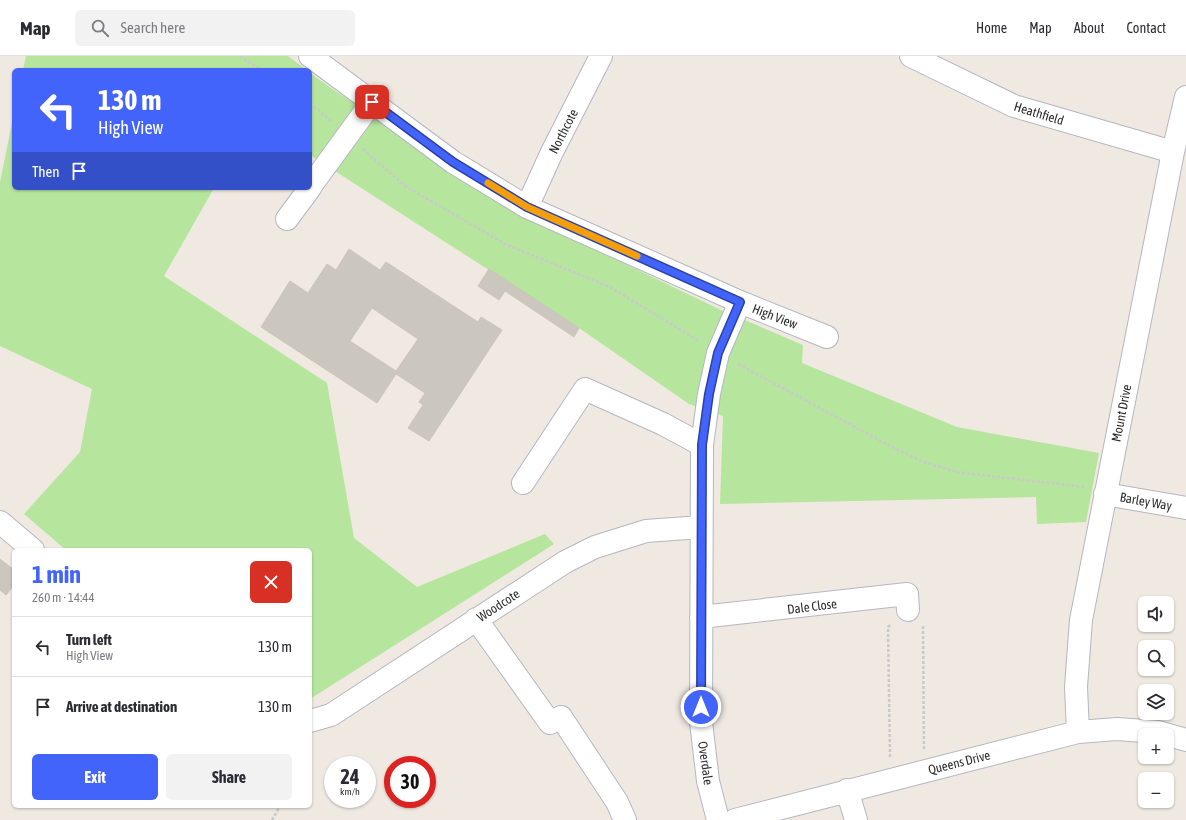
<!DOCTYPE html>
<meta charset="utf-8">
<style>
:root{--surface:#fff;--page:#f2f2f3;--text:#2b2b33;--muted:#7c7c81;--line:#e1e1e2;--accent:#4264fb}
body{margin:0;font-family:"Asap Condensed",sans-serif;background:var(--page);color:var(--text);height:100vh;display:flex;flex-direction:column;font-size:15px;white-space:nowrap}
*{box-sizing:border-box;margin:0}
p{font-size:13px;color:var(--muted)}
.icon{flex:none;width:22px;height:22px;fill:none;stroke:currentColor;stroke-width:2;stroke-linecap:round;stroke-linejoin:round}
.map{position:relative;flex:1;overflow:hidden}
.sheet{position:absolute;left:12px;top:492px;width:300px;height:260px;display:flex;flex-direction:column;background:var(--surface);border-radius:6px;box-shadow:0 1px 3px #0004}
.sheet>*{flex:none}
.guide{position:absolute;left:12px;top:12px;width:300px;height:122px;border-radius:6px;box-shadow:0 1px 3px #0004;background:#4264fb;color:#fff;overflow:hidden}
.buttons{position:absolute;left:1138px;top:540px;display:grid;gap:8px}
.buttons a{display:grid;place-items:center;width:36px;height:36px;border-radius:6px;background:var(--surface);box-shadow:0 1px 3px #0004;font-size:20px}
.speed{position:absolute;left:324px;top:700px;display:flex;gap:8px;font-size:20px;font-weight:700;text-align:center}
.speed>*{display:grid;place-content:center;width:52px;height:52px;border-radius:50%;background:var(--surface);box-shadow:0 1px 3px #0004;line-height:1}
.speed small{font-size:10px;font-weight:400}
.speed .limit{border:6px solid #d22;background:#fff;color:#111}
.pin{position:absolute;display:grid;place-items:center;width:34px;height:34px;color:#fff;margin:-17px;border-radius:8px;box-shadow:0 2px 6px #0006}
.me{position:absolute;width:44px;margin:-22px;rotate:0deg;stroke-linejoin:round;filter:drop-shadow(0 0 3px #0008)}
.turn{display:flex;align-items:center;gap:14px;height:84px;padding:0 20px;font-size:18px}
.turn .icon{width:52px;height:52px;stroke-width:2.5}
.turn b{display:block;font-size:28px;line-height:34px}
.then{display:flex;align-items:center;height:38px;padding:0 20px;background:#0003;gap:8px;font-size:15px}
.round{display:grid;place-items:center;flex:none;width:42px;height:42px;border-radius:6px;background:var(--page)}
.headline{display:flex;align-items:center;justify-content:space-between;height:68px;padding:0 20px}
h1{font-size:24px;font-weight:700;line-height:30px;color:var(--accent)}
.action{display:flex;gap:8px;margin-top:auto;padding:8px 20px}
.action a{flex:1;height:46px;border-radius:6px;background:var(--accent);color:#fff;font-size:16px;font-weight:700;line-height:46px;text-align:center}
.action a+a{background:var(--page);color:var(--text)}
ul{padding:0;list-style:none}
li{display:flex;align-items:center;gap:12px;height:60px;padding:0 20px;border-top:1px solid var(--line)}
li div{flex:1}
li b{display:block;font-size:15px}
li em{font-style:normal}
header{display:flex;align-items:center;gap:24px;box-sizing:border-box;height:56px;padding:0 20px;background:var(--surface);border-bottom:1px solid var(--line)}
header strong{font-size:19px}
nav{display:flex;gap:22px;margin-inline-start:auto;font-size:14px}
.search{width:280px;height:36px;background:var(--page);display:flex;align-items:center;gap:10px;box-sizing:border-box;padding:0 14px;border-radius:6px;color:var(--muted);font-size:15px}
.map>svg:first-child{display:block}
.green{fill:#b6e59e}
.building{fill:#cbc7bf;stroke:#cbc5ba;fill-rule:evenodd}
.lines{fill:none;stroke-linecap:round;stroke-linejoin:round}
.minor-casing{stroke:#b4b7c1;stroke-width:24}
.path{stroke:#c9c9c9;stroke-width:2.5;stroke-dasharray:3 2;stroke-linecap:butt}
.minor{stroke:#fff;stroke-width:22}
.route-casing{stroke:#2b41a3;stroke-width:10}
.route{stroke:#4264fb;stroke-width:7}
.slow{stroke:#f59e0b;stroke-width:7}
.labels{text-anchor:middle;stroke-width:3;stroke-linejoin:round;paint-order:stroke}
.street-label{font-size:13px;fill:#2e2e2e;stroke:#fff}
</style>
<header>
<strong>Map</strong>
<div class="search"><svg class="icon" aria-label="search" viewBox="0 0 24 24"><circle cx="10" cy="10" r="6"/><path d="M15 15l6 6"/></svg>Search here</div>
<nav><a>Home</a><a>Map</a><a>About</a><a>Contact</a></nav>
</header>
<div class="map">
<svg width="1186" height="764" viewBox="0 0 1186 764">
<rect width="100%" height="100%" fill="#efe9e1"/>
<!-- green -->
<path class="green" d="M26,0H288L307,14H23Z
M310,17L334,34L513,154L721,254L803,289L802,307L957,371L1099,397L1086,466L1037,468L1036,441L720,448L723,360L689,348L579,272L310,99Z
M14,57V132H214L164,220L327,327L354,482L417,531L545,478L554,488L310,643V494H66L24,458L80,396L92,333L0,290V126Z"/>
<!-- building -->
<path class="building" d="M349,193L380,214L386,206L478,266L481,261L502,274L429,385L408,372L423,349L419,346L425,337L396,318L377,347L261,271L290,225L308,237L327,208L336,214ZM372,252L418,283L396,315L350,285Z
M489,213L579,272L574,281L505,235L499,244L478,230Z
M0,503L14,514V529L6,539L0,534Z"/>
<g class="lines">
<defs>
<path id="minor" d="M310,0L453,106L527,151L740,246L827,281
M911,0L1014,50L1173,96
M310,131L372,46
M527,151L552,96L601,0
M287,163L310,132
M523,427L585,333L663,368L702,389
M1105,438L1186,452
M0,466L33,494
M701,561L907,538L908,554
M476,563L550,667L561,661L617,746L625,764
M310,665L331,659L565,506L595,491L646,475L701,471
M1078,676L1076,631L1081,564L1173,96L1186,41
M847,734L856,764
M718,764L708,725L701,666L702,389L709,338L718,297L740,246
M735,764L1078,676L1117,673L1158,676L1186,684"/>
</defs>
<!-- minor casing -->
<use href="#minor" class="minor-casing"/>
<!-- path -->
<path class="path" d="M240,0L261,14
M310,47L331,65
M363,93L405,130L507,189L608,230L699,285
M738,308L894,392L924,406L957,416L1084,431
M923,570L924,693
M890,701L888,571L892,568
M272,764L280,750"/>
<!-- minor -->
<use href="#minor" class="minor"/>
</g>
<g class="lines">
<defs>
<path id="route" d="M372,46L453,106L527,151L740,246L718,297L709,338L702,389L701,651"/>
</defs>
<!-- route casing -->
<use href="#route" class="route-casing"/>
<!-- route -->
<use href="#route" class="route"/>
<!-- slow -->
<path class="slow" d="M488,127L527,151L637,200"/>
</g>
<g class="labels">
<!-- street labels -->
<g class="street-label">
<text transform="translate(1039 57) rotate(17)" y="5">Heathfield</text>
<text transform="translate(563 75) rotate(-63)" y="5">Northcote</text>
<text transform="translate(775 260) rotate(21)" y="5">High View</text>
<text transform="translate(1121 357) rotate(-79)" y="5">Mount Drive</text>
<text transform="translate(1146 445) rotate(10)" y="5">Barley Way</text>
<text transform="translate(498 549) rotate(-33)" y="5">Woodcote</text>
<text transform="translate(812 550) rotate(-7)" y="5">Dale Close</text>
<text transform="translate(959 706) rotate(-14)" y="5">Queens Drive</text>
<text transform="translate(706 707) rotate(82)" y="5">Overdale</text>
</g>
</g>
</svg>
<div class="buttons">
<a><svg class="icon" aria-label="sound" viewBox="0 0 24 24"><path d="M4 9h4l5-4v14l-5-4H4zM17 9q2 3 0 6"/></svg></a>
<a><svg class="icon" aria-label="search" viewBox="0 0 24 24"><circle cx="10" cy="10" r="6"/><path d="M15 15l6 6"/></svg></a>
<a><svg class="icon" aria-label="layers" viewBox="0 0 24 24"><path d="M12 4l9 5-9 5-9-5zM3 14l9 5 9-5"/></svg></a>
<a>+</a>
<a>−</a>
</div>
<div class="speed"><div>24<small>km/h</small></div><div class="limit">30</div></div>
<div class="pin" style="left:372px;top:46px;background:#d93025"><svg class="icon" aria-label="arrive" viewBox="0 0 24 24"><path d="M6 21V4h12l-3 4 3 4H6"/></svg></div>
<svg class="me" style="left:701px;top:651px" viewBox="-20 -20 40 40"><circle r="17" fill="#4264fb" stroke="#fff" stroke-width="3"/><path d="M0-11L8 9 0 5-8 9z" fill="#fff"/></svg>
<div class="guide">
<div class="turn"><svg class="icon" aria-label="left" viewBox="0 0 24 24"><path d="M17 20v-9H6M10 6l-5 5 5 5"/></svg><div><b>130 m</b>High View</div></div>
<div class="then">Then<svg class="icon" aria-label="arrive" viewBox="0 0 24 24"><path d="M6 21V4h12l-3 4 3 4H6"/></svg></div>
</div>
<section class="sheet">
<div class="headline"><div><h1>1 min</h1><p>260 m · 14:44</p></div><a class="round" style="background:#d93025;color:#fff"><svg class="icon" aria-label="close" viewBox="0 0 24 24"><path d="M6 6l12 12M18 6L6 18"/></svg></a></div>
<ul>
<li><svg class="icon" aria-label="left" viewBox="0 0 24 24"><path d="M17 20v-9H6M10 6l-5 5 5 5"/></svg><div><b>Turn left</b><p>High View</p></div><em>130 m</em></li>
<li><svg class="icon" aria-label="arrive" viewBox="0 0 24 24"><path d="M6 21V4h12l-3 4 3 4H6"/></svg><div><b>Arrive at destination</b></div><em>130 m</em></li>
</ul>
<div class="action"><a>Exit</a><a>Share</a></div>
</section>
</div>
